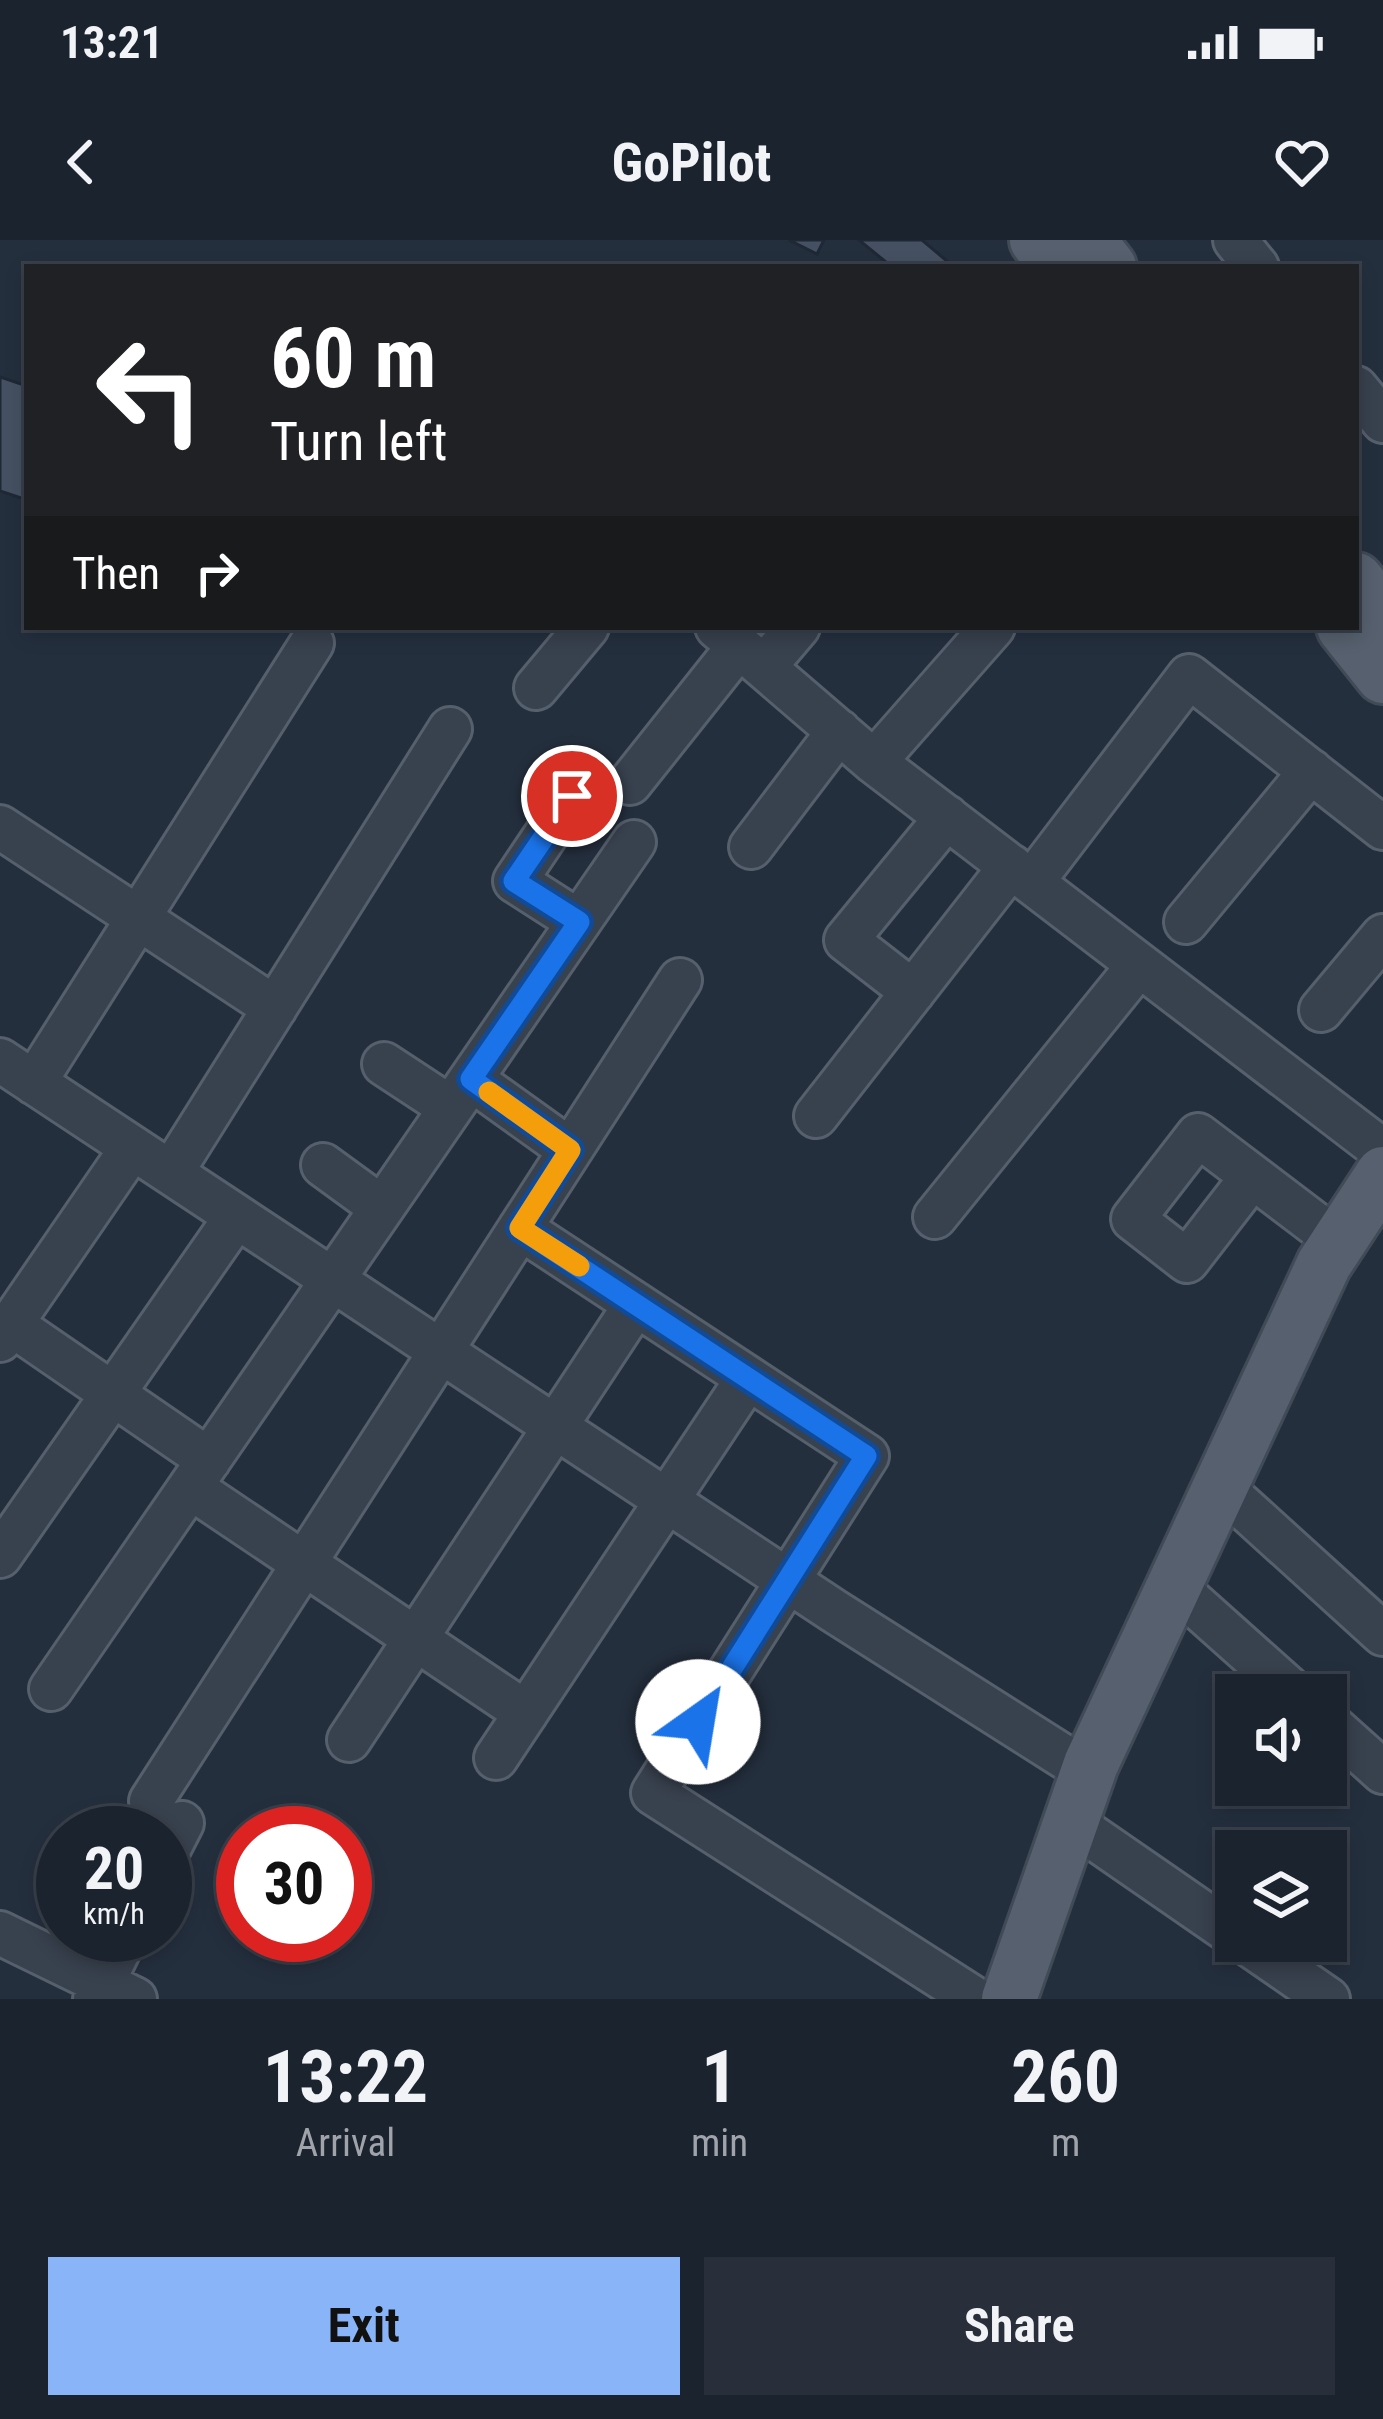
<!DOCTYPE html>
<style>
:root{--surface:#1b232e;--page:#282f3a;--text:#f1f3f6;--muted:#a0a4aa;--line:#39404a;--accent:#8ab4f8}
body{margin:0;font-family:"Roboto Condensed",sans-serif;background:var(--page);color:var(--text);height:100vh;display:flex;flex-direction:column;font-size:45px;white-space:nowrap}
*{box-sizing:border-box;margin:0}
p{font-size:39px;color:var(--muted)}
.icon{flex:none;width:66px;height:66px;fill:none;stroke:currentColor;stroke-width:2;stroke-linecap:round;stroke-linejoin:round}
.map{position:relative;height:1759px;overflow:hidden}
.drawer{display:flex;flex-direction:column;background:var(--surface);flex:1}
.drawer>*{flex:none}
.guide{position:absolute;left:24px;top:24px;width:1335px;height:366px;border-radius:0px;box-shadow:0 6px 18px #0003,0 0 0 3px var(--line);background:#202124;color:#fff;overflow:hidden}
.buttons{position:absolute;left:1215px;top:1434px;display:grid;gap:24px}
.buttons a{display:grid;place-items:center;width:132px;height:132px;border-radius:0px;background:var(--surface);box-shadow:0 6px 18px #0003,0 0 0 3px var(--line);font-size:60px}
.speed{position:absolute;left:36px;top:1566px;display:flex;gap:24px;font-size:60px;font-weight:700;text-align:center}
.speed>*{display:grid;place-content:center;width:156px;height:156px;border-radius:50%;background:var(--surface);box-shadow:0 6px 18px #0003,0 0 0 3px var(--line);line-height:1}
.speed small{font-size:30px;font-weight:400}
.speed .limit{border:18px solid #d22;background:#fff;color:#111}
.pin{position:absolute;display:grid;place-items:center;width:102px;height:102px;color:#fff;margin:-51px;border:6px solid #fff;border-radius:50%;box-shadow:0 3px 12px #0007}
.me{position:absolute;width:132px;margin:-66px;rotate:32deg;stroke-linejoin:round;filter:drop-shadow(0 0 9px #0008)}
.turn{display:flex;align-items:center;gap:42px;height:252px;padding:0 48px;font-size:54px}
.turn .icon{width:156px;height:156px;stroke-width:2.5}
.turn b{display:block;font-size:84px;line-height:102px}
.then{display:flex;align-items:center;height:114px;padding:0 48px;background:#0003;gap:24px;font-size:45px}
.eta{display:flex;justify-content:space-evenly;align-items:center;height:204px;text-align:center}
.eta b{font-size:72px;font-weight:700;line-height:84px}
.cta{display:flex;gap:24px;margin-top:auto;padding:24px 48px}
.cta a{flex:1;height:138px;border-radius:0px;background:var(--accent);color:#111;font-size:48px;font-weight:700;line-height:138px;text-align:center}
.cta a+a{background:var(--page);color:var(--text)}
.status{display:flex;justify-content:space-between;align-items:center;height:84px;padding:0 60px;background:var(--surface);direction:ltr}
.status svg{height:33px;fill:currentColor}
header{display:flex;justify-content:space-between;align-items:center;height:156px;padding:0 48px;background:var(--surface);font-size:54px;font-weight:700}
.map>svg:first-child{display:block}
.building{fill:#455162;stroke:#1f2835;stroke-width:3}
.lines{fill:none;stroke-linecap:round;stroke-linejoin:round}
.minor-casing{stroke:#565f6c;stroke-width:48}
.major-casing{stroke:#414a57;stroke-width:60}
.minor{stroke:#38414e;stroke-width:42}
.major{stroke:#56606e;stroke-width:54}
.route-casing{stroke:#114b97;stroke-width:30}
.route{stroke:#1a73e8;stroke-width:21}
.slow{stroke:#f59e0b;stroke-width:21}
</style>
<div class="status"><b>13:21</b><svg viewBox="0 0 49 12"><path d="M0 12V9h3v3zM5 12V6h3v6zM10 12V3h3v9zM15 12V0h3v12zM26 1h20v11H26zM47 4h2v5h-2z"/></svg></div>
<header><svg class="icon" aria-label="back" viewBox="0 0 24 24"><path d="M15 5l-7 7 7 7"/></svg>GoPilot<svg class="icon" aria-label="heart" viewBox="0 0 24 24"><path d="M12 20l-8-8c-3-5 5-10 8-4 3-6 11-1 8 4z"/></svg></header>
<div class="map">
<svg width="1383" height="1759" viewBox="0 0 1383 1759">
<rect width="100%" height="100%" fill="#242f3e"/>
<!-- building -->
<path class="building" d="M789,0H824L817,14Z
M859,0H922L954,27H892Z
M0,137L27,146V260L0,251Z"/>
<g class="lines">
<defs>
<path id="minor" d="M1235,0L1257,27
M1356,148L1383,181
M717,387L874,522L1383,911
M764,427L798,387
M536,448L587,387
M874,522L993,387
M630,543L739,406
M572,556L515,641L579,682
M0,587L275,768
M751,607L839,491
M1032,642L1189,436L1383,588
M1186,682L1311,531
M913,752L846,700L947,577
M1321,770L1383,696
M0,820L834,1371L1088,1532
M384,824L451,868
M471,839L570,910
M34,843L312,403
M816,876L1011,626
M323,925L382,968
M171,933L450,489
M1252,937L1187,1021L1133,979L1198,895L1339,1002
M935,977L1139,725
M520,988L867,1216L653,1553L975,1759
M11,1084L209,1220
M0,1100L132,908
M190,1247L526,1473
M1221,1247L1383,1394
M0,1316L236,977
M1174,1346L1296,1455
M51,1449L634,602
M1326,1481L1383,1532
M349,1500L636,1064
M496,1518L748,1138
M151,1561L680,740
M1071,1582L1236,1696
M165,1616L182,1583
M0,1693L135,1759
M1244,1701L1328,1759
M95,1759L126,1695"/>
<path id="major" d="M1037,0L1058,27
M1088,0L1109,27
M1356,340L1383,374
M1344,387L1383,436
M1009,1759L1091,1524L1324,1024L1383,934"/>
</defs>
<!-- minor casing -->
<use href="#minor" class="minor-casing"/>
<!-- major casing -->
<use href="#major" class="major-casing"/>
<!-- minor -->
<use href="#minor" class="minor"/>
<!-- major -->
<use href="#major" class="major"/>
</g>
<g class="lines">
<defs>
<path id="route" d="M572,556L514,641L579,682L471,839L570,910L520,988L866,1216L698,1482"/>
</defs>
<!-- route casing -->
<use href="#route" class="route-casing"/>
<!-- route -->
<use href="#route" class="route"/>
<!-- slow -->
<path class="slow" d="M489,852L570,910L520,988L579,1026"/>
</g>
</svg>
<div class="buttons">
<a><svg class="icon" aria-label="sound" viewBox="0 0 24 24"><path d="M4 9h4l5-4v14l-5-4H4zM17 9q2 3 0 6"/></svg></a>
<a><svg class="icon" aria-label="layers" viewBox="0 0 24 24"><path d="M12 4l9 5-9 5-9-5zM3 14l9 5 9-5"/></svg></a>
</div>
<div class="speed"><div>20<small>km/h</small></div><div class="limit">30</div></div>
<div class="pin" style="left:572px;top:556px;background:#d93025"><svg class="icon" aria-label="arrive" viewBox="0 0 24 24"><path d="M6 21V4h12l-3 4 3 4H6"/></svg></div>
<svg class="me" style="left:698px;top:1482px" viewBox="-20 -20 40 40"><circle r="19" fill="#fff"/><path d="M0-13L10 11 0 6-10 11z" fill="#1a73e8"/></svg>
<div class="guide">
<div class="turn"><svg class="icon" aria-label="left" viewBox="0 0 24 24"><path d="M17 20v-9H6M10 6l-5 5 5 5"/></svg><div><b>60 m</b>Turn left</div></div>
<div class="then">Then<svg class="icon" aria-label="right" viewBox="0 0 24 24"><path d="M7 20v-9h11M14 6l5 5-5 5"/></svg></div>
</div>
</div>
<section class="drawer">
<div class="eta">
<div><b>13:22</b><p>Arrival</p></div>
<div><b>1</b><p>min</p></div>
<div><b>260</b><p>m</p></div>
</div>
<div class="cta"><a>Exit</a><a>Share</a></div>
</section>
